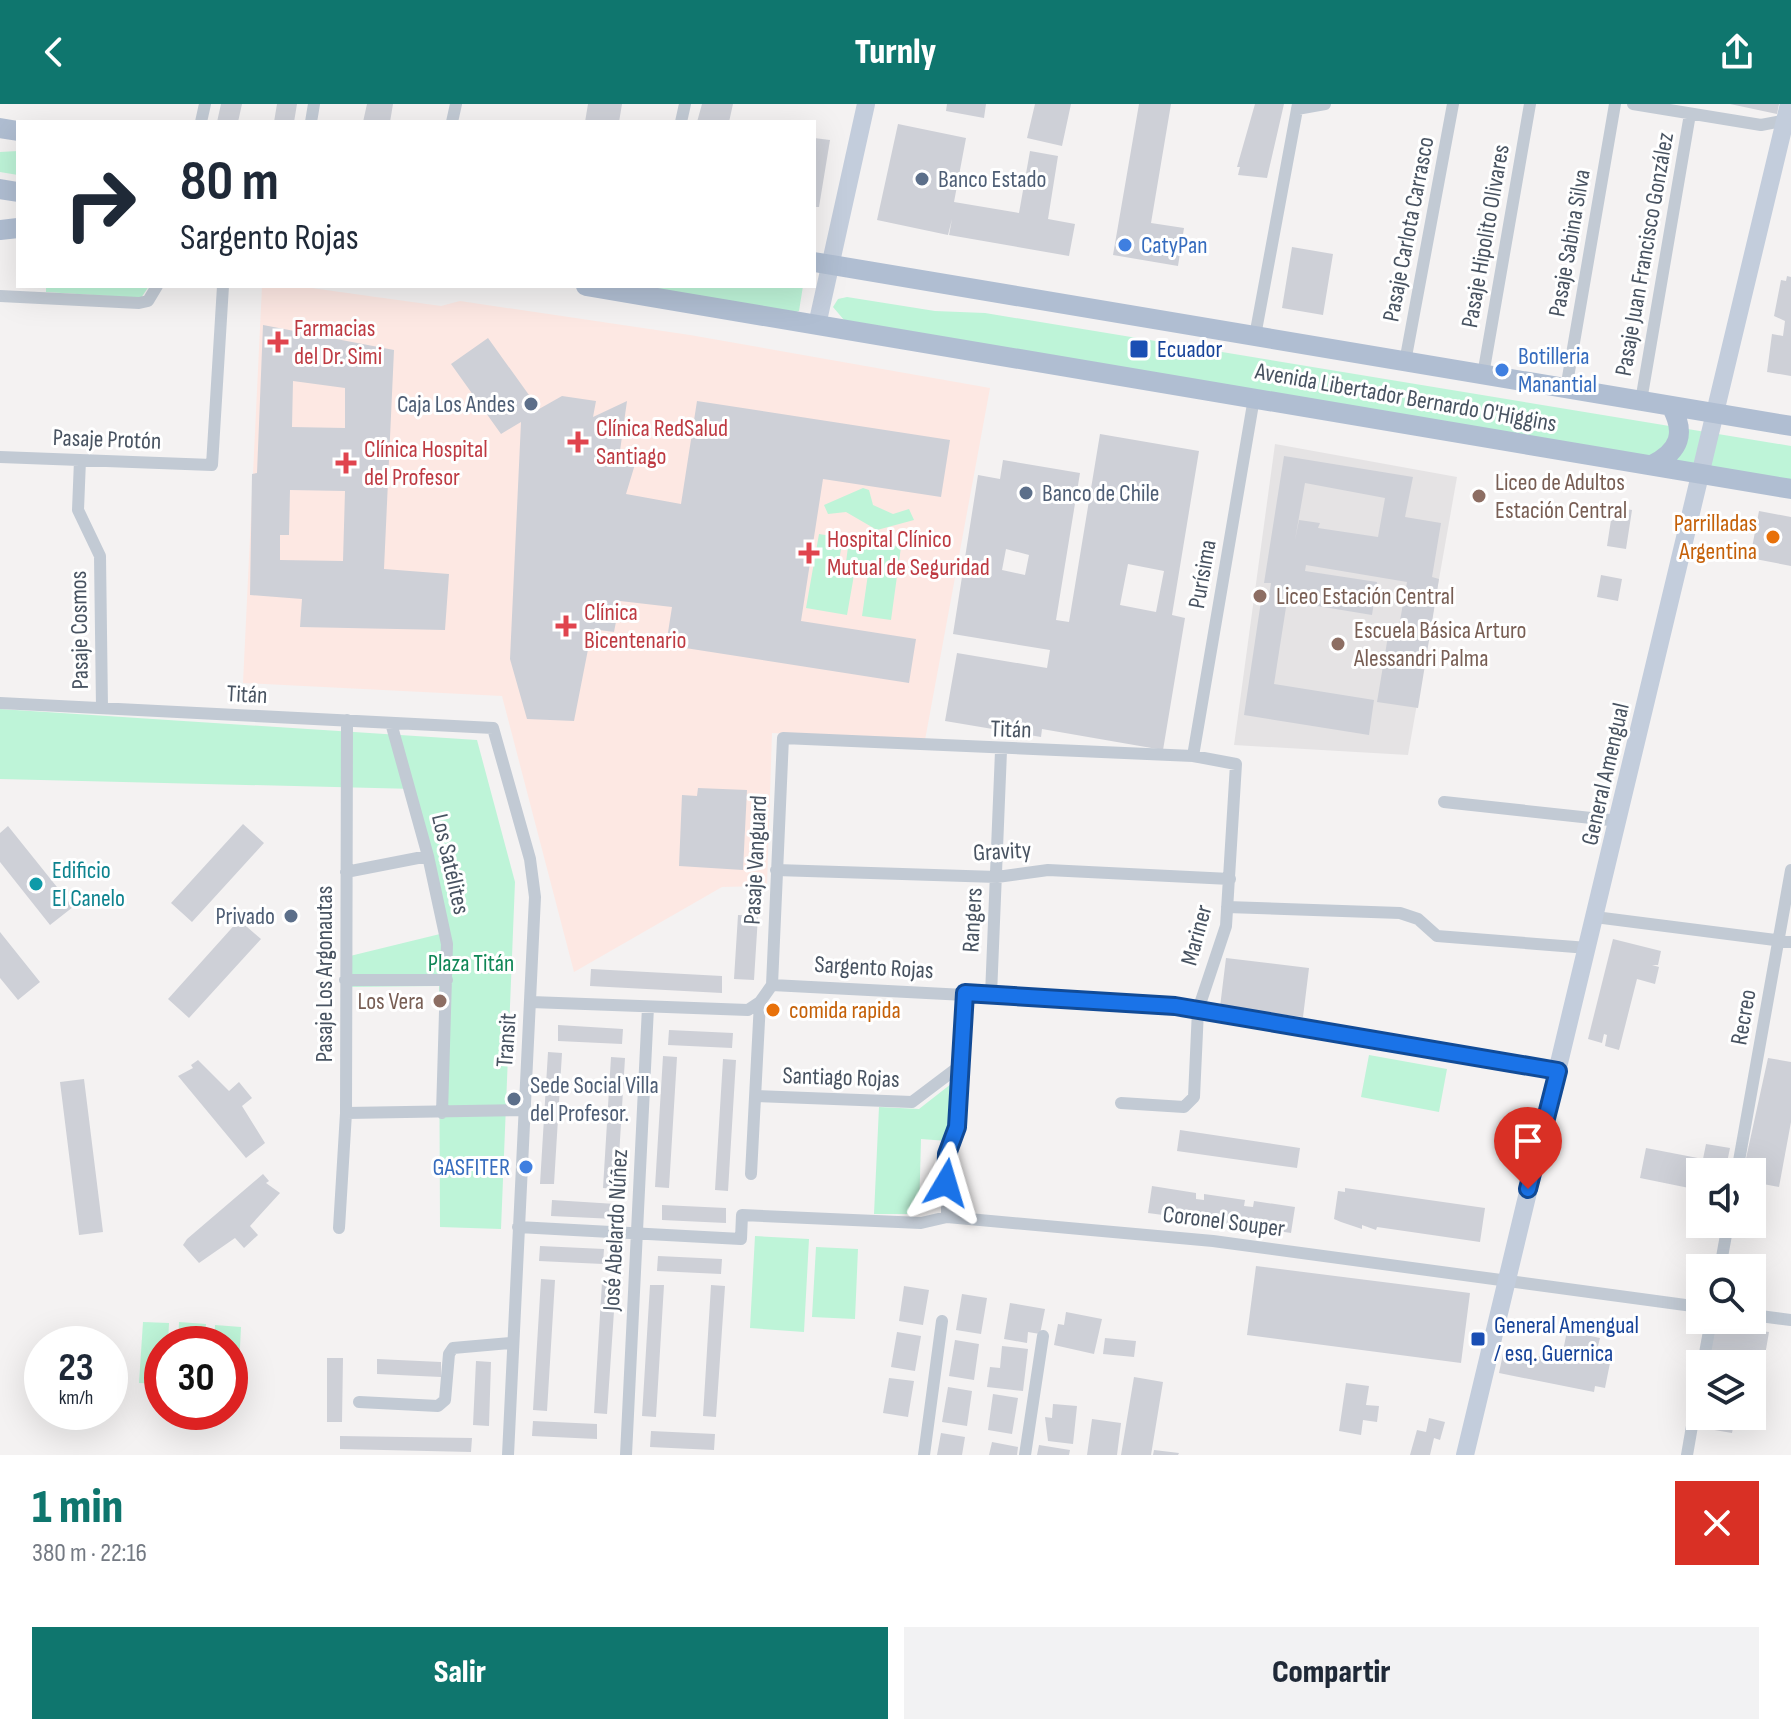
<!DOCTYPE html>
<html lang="es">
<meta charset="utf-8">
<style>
:root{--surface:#fff;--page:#f2f2f3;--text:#1f2937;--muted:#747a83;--accent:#0f766e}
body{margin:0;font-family:"Sofia Sans Condensed",sans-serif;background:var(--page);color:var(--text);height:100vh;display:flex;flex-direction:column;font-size:30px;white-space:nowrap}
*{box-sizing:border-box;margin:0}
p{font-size:26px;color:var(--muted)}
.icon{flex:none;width:44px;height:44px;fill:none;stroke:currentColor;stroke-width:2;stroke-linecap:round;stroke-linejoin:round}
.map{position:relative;height:1351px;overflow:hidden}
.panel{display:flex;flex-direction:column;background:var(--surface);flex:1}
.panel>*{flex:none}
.hud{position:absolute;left:16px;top:16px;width:800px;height:168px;border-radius:0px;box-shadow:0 8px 32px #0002;background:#fff;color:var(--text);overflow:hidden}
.controls{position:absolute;left:1686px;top:1054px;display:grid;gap:16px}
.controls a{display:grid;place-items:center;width:80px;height:80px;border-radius:0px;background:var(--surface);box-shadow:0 8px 32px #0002;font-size:40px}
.speed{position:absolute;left:24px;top:1222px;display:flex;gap:16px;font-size:40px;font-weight:700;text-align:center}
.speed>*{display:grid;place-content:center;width:104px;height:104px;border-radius:50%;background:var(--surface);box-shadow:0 8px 32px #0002;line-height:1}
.speed small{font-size:20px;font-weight:400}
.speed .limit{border:12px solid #d22;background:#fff;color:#111}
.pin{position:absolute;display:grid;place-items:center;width:68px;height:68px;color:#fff;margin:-82px -34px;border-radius:50% 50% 50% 0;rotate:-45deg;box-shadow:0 0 8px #0007}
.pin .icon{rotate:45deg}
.me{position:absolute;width:88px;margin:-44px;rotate:7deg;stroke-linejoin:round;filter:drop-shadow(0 0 6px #0008)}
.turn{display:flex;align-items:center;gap:28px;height:168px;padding:0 32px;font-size:36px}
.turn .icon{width:104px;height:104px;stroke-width:2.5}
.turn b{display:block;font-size:56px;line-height:68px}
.round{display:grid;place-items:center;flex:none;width:84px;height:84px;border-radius:0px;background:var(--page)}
.headline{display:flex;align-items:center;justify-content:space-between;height:136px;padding:0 32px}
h1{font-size:48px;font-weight:800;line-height:60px;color:var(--accent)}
.button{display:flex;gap:16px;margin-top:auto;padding:16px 32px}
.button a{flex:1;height:92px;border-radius:0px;background:var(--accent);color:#fff;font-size:32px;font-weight:800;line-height:92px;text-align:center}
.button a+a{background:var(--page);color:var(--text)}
header{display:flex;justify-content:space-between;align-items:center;height:104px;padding:0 32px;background:var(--accent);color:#fff;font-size:36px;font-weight:800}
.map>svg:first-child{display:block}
.education{fill:#e5e3e4}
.medical{fill:#fde8e3}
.green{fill:#bef4d8}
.building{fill:#ced0d7;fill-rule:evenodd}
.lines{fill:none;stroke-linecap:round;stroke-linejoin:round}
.street{stroke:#c2cad4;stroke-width:12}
.secondary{stroke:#c3cddc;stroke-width:18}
.primary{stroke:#b0bed2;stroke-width:20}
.route-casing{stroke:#114b97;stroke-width:20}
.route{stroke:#1a73e8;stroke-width:14}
.service-dot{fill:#5c6f8a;stroke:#fff;stroke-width:3}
.shop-dot{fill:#3f7fe0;stroke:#fff;stroke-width:3}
.health-dot{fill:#e0444e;stroke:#fff;stroke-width:3}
.transit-dot{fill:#1a4fb4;stroke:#fff;stroke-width:3}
.education-dot{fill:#8d6e63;stroke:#fff;stroke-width:3}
.food-dot{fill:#e8710a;stroke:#fff;stroke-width:3}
.culture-dot{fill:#0f9aa8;stroke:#fff;stroke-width:3}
.labels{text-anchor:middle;stroke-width:6;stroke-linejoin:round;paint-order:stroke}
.service-label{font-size:24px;fill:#4e5e75;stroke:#fff;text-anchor:start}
.street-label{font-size:24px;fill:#485361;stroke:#fff}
.shop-label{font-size:24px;fill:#366cbe;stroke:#fff;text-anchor:start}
.health-label{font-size:24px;fill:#be3a42;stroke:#fff;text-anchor:start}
.transit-label{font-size:24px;fill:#164399;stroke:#fff;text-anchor:start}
.education-label{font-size:24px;fill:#785e54;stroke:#fff;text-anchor:start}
.food-label{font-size:24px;fill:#c56008;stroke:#fff;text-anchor:end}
.culture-label{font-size:24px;fill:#0d838f;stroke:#fff;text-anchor:start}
.park-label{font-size:24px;fill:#0f8656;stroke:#fff}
</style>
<header><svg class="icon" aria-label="back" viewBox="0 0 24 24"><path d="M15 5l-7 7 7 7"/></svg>Turnly<svg class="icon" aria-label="share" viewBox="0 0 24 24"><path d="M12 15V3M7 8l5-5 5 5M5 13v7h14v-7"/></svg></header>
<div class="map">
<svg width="1791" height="1351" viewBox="0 0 1791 1351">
<rect width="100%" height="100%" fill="#f4f2f2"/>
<!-- education -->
<path class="education" d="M1275,340L1457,373L1408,651L1234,641Z"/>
<!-- medical -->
<path class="medical" d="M262,182H297L441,202L460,197L690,231L990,284L925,636L772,629L767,782L722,783L574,868L502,592L243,579Z"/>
<!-- green -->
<path class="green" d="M18,47V71L0,68V48Z
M46,182H149L141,194L46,188Z
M633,182H803L799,207L793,209Z
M847,193L935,207L985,209L1791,342V378L844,216L833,203L838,195Z
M863,384L869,386L873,401L893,410L909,405L914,416L877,426L846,408L828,410L824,401Z
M819,430L843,434L837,468L854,471L847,511L806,504Z
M849,435L901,443L891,516L862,512L868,470L845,466Z
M0,605L477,636L515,778L501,1125L440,1123L439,882L350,883V852L440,830L415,685L0,675Z
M1369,951L1447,965L1439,1008L1361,993Z
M951,980L947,1037L921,1035L919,1110H874L879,1003L919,1005Z
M755,1132L809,1135L804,1228L750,1224Z
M816,1143L858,1145L855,1215L812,1213Z
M143,1218L169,1219L168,1240H162V1280L139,1279Z
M179,1218L206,1220L204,1240H178Z
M215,1221L241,1223L238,1284H230V1240H214Z"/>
<!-- building -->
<path class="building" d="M221,0H242L238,18H217Z
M277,0H297L294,18H274Z
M367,0H393L390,18H363Z
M588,0H622L619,18H585Z
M702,0H733L729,18H697Z
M947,0H986L984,14L946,7Z
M1035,0H1071L1062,42L1027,34Z
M1139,0H1171L1151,119L1184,124L1178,162L1113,151Z
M1255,0H1284L1267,74L1238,71L1240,63H1237Z
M1730,0H1779L1777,10Z
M898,20L966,34L954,98L1019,109L1030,47L1058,52L1048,115L1075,120L1069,152L949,131L952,115L948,131L877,116Z
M814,34L830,36L819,103H814Z
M1292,143L1333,150L1323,211L1282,204Z
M1787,172L1791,173V272L1767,268L1772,230L1783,232L1785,217L1774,212L1781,176L1786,177Z
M263,221L394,246L384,465L449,470L445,526L300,523L302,495L250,491L252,370L257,369ZM293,277L345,284V324L292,323ZM290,386L345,387L343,457L280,456V431H289Z
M488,234L539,305L562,292L596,297L593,313L627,297L619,354L636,357L626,390L681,400L697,297L950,336L941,393L823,375L801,517L916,535L909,579L666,541L672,503L620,497L614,528L592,525L574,617L527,615L510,555L521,318L501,330L451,260Z
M1100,330L1199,347L1172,511L1185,514L1163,646L1042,625L1041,633L945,617L957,549L1047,564L1050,546L953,530L978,371L1000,375L1003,356L1080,369L1056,516L1069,518ZM1006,445L1029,451L1025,471L1002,466ZM1128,460L1164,467L1156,508L1120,501Z
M1284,352L1413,373L1405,413L1441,419L1432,473L1439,475L1418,604L1377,598L1390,520L1399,522L1407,478L1306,461L1305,467L1377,478L1372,511L1287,497L1274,580L1374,596L1369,631L1244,611L1261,497L1268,498L1271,479H1264ZM1305,379L1385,394L1378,433L1318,424L1320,419L1299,416L1295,436Z
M1613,403L1632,406L1626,445L1607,442Z
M1759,407L1791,413V462L1750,454Z
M1601,471L1622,475L1618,497L1597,493Z
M698,684L747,686L743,766L679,762L682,691L697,692Z
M243,720L264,739L192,818L171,799Z
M8,722L73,803L50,821L0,758V729Z
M738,811L758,812L754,876L734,875Z
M239,816L261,835L189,914L168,895Z
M0,828L40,878L18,896L0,874Z
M1613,835L1661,847L1658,861H1652L1659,863L1655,880L1637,875L1619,946L1605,942L1607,931L1604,930L1602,939L1588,935Z
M1226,854L1309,864L1303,913L1220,903Z
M591,865L722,872V889L590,882Z
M558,921L623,925L622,940L558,937Z
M669,926L733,929L732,944L668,941Z
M548,948L562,949L554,1080H540Z
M663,952L677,953L669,1084L655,1083Z
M611,953L625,954L617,1085L603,1084Z
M1768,954L1791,958V1018L1779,1083L1752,1078V1068H1743Z
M723,955L736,956L728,1087L715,1086Z
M198,956L229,987L239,978L252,994L242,1002L265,1039L246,1054L178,972L193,964L191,961Z
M84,975L103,1128L79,1131L60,978Z
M1180,1026L1300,1044L1297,1064L1177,1047Z
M1706,1040L1730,1044L1725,1068H1700V1099L1692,1098L1694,1085L1640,1074L1646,1044L1703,1055Z
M263,1070L269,1077L266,1079L280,1089L250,1122L258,1131L244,1144L235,1134L199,1159L183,1141L187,1135Z
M1152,1082L1196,1089V1095L1204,1096V1090L1245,1096L1244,1102L1253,1103L1254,1097L1295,1103L1291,1129L1251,1123L1252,1117L1243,1116V1122L1202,1116L1203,1111L1194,1109L1193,1115L1148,1109Z
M1345,1084L1485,1104L1480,1138L1377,1123L1376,1126L1362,1121V1125L1341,1118L1334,1115L1338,1087L1345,1088Z
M552,1096L616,1100L615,1115L551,1112Z
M662,1101L726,1104V1119L662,1116Z
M540,1142L604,1145L603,1160L539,1157Z
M658,1152L722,1155L721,1170L657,1167Z
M1256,1162L1470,1189L1461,1259L1247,1231Z
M541,1175L555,1176L547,1307L533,1306Z
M602,1178H616L607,1310L594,1309Z
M650,1181H664L656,1313L642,1312Z
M711,1181L725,1182L716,1313L703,1312Z
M904,1182L929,1186L923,1221L899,1217Z
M962,1190L987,1194L981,1230L956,1226Z
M1010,1199L1045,1205L1040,1230L1028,1228L1027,1239L1004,1235Z
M1066,1208L1102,1215L1094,1250L1054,1241L1058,1220L1064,1221Z
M1715,1221L1769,1228L1763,1263L1708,1260Z
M1567,1227L1600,1234L1597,1246L1612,1249L1605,1284L1595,1282L1594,1288L1499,1269L1504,1245L1561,1257Z
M897,1228L921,1232L915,1267L891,1263Z
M1105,1234L1136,1237L1134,1253L1103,1250Z
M955,1236L979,1240L974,1276L949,1272Z
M1002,1242L1028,1245L1023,1287L987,1283L990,1263L1000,1264Z
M327,1254H343L342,1318H327Z
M377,1255L441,1258V1273L377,1270Z
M476,1257L491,1258L489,1322L473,1321Z
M1134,1273L1163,1278L1151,1351H1121Z
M889,1274L914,1277L908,1313L883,1309Z
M1346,1279L1369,1282L1366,1301L1379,1302L1377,1318L1363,1316L1361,1331L1339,1327Z
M948,1283L972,1287L967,1322L942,1318Z
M993,1290L1018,1294L1012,1330L988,1326Z
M1053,1300L1077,1302L1073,1340L1048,1337L1045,1313L1052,1314Z
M1699,1312H1735L1732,1329L1697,1323Z
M1429,1314L1445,1318L1440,1336L1434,1334L1430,1351H1410L1417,1326L1426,1328Z
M1092,1315L1121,1319L1117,1351H1087Z
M533,1317L597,1320V1335L532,1332Z
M651,1327L715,1330L714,1346L650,1343Z
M941,1329L965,1333L962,1351H937Z
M340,1332L472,1334L471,1348L340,1345Z
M992,1338L1018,1343L1017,1351H989Z
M1039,1341L1070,1346L1069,1351H1037Z
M1154,1346L1179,1349L1178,1351H1153Z"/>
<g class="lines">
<!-- street -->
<path class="street" d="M1633,0L1761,21L1787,16
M1297,5L1325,0
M201,18L205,0
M311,18L314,0
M452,18L456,0
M681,18L685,0
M0,192L139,199L148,197L157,182
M1255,232L1298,0
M1405,258L1453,0
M1483,271L1530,0
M1566,285L1615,0
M1641,297L1690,10
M0,353L212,361L223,182
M80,356L78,406L100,452L102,604
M0,599L493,624L530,755L535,793L508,1351
M391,619L428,752L447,840L442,1009
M1193,652L1254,294
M1444,698L1619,717
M776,766L997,773L1048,766L1230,775
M346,768L428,752
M1227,803L1400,809L1418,815L1437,832L1588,844
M1595,813L1791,838
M345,876H447
M772,881L783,634L1193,652L1236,660L1226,822L1198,906L1194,993L1184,1003L1121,999
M772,881L1175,902L1558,967
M991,891L1001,647
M531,898L748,906L760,898L772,881
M756,992L912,998L961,961
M346,1009L524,1006
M1737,1068L1791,766
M751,1070L760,898
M947,1113V1050L957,1023L965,889
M518,1123L741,1135L742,1111L921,1119L947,1113L1213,1137L1700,1203
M339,1124L346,1009L347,616
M1720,1164L1728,1120
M1752,1211L1791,1216
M1703,1260L1711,1216
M359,1298L438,1302L445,1296L449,1250L453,1244L511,1239
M626,1351L648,903
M924,1351L942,1217
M1025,1351L1043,1232
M1687,1351L1700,1276"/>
<!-- secondary -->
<path class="secondary" d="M817,221L866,0
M1465,1351L1789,0"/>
<!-- primary -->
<path class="primary" d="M0,24L18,27
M0,85L18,88
M0,126L18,124
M814,158L1791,322
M586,182L1791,385
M1652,361C1680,347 1686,329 1671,302"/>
</g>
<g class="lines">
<defs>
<path id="route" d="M946,1079L947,1050L957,1023L965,889L1175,902L1558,967L1528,1085"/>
</defs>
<!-- route casing -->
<use href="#route" class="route-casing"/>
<!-- route -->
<use href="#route" class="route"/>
</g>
<!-- markers -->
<g class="service-dot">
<circle cx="922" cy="75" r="8"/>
<circle cx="531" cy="300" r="8"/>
<circle cx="1026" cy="389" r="8"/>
<circle cx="291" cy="812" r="8"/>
<circle cx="514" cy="995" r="8"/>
</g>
<g class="shop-dot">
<circle cx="1125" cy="141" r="8"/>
<circle cx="1502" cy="266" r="8"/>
<circle cx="526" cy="1063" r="8"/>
</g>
<g class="health-dot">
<path d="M274 226h8v8h8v8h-8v8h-8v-8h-8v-8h8z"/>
<path d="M574 326h8v8h8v8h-8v8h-8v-8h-8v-8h8z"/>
<path d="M342 347h8v8h8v8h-8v8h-8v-8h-8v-8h8z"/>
<path d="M805 437h8v8h8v8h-8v8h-8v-8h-8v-8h8z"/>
<path d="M562 510h8v8h8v8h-8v8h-8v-8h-8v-8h8z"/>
</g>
<g class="transit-dot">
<rect x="1129" y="235" width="20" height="20" rx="4"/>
<rect x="1470" y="1227" width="16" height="16" rx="4"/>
</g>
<g class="education-dot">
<circle cx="1479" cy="392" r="8"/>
<circle cx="1260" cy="492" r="8"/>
<circle cx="1338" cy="540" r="8"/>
<circle cx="440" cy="897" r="8"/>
</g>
<g class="food-dot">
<circle cx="1773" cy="433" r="8"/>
<circle cx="773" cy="906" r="8"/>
</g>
<circle class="culture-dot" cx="36" cy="780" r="8"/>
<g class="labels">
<!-- service labels -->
<g class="service-label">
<text x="938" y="83">Banco Estado</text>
<text x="515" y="308" text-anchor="end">Caja Los Andes</text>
<text x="1042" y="397">Banco de Chile</text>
<text x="275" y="820" text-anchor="end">Privado</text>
<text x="530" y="989">Sede Social Villa<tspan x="530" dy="28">del Profesor.</tspan></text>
</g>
<!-- street labels -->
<g class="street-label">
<text transform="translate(1408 125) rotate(-79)" y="8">Pasaje Carlota Carrasco</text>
<text transform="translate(1485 132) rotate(-80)" y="8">Pasaje Hipolito Olivares</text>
<text transform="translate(1569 139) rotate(-80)" y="8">Pasaje Sabina Silva</text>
<text transform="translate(1644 150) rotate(-80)" y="8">Pasaje Juan Francisco González</text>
<text transform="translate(1406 293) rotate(10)" y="8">Avenida Libertador Bernardo O'Higgins</text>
<text transform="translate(107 335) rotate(2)" y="8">Pasaje Protón</text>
<text transform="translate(1202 470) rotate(-80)" y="8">Purísima</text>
<text transform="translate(79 526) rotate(-91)" y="8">Pasaje Cosmos</text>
<text transform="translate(247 590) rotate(3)" y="8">Titán</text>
<text transform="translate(1011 625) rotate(2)" y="8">Titán</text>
<text transform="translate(1605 670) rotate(-77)" y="8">General Amengual</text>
<text transform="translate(1002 747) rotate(-3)" y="8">Gravity</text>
<text transform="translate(755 756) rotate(-87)" y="8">Pasaje Vanguard</text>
<text transform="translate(451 760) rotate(77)" y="8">Los Satélites</text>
<text transform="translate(972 816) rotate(-87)" y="8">Rangers</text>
<text transform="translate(1196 831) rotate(-75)" y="8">Mariner</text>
<text transform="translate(874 863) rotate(3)" y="8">Sargento Rojas</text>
<text transform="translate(324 870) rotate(-90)" y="8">Pasaje Los Argonautas</text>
<text transform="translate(1743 913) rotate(-80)" y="8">Recreo</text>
<text transform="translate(506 936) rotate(-86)" y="8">Transit</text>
<text transform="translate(841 973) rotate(2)" y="8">Santiago Rojas</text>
<text transform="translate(1224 1117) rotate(7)" y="8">Coronel Souper</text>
<text transform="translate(615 1126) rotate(-87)" y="8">José Abelardo Núñez</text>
</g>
<!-- shop labels -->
<g class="shop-label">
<text x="1141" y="149">CatyPan</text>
<text x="1518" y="260">Botilleria<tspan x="1518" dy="28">Manantial</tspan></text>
<text x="510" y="1071" text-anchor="end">GASFITER</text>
</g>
<!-- health labels -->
<g class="health-label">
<text x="294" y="232">Farmacias<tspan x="294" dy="28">del Dr. Simi</tspan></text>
<text x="596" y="332">Clínica RedSalud<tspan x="596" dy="28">Santiago</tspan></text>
<text x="364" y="353">Clínica Hospital<tspan x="364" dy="28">del Profesor</tspan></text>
<text x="827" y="443">Hospital Clínico<tspan x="827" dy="28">Mutual de Seguridad</tspan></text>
<text x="584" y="516">Clínica<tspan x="584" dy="28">Bicentenario</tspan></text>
</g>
<!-- transit labels -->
<g class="transit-label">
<text x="1157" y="253">Ecuador</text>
<text x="1494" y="1229">General Amengual<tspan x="1494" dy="28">/ esq. Guernica</tspan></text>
</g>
<!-- education labels -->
<g class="education-label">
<text x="1495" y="386">Liceo de Adultos<tspan x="1495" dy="28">Estación Central</tspan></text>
<text x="1276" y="500">Liceo Estación Central</text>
<text x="1354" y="534">Escuela Básica Arturo<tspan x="1354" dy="28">Alessandri Palma</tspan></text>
<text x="424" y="905" text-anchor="end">Los Vera</text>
</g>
<!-- food labels -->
<g class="food-label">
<text x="1757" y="427">Parrilladas<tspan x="1757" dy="28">Argentina</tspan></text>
<text x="789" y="914" text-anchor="start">comida rapida</text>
</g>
<!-- culture labels -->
<g class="culture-label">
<text x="52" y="774">Edificio<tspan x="52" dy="28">El Canelo</tspan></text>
</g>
<!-- park labels -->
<g class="park-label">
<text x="471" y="867">Plaza Titán</text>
</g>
</g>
</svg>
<div class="controls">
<a><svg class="icon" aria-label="sound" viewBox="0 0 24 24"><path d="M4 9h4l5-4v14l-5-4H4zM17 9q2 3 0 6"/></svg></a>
<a><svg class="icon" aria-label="search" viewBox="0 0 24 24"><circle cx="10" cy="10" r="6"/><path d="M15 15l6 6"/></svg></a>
<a><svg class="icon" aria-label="layers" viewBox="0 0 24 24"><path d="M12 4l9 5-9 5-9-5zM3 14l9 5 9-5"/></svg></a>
</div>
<div class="speed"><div>23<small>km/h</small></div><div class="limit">30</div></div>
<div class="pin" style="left:1528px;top:1085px;background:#d93025"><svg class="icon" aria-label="arrive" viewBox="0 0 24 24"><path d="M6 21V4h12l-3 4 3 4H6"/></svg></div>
<svg class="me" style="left:946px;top:1079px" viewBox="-20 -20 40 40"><path d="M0-17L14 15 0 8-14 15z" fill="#1a73e8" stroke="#fff" stroke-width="4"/></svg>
<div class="hud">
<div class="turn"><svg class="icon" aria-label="right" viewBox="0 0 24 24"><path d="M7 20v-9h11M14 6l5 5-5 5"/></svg><div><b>80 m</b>Sargento Rojas</div></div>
</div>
</div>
<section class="panel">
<div class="headline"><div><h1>1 min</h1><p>380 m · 22:16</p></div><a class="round" style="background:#d93025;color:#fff"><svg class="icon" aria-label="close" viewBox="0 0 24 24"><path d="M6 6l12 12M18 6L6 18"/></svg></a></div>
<div class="button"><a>Salir</a><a>Compartir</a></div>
</section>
